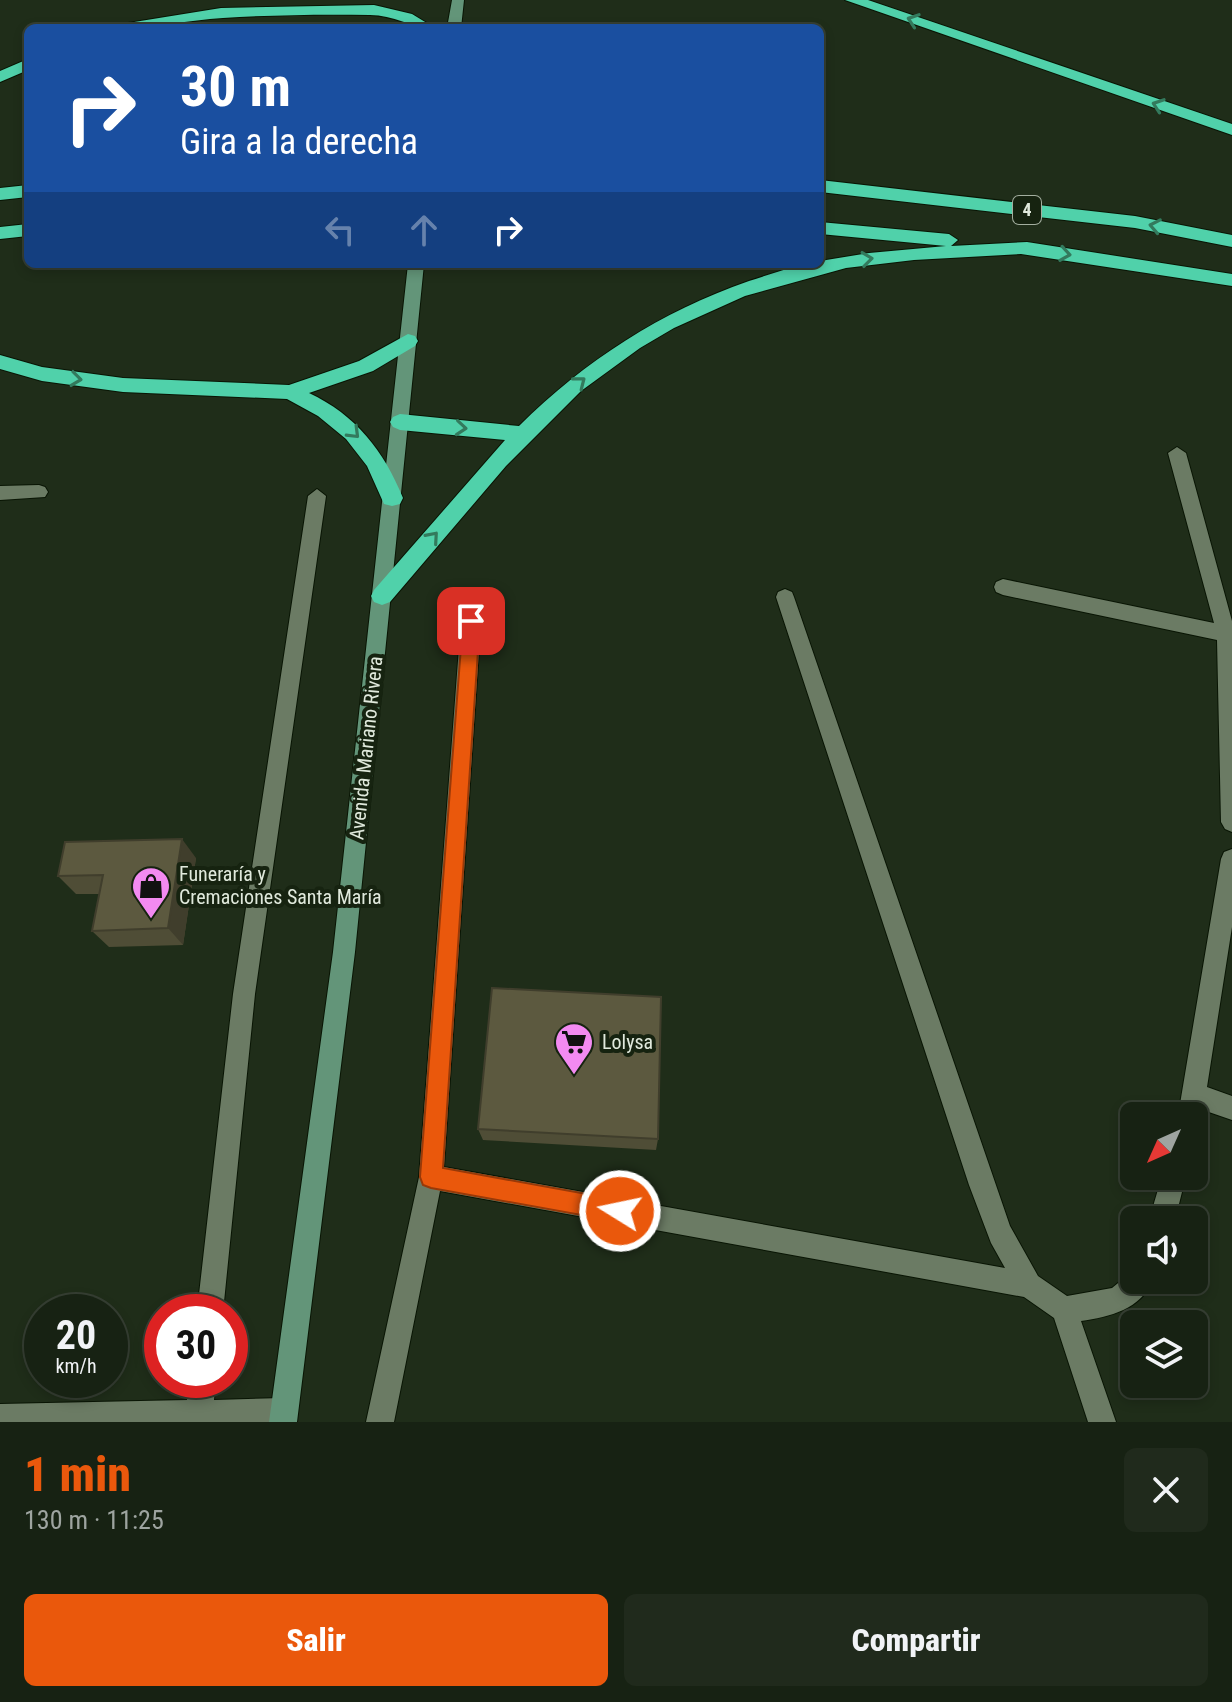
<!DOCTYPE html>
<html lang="es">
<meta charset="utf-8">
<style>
:root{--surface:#172213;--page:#202a1c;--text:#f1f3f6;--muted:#9ea4a0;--line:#363f33;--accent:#ea580c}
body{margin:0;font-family:"Roboto Condensed",sans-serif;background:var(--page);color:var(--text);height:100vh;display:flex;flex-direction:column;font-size:30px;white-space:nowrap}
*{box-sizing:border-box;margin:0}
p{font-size:26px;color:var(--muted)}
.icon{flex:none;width:44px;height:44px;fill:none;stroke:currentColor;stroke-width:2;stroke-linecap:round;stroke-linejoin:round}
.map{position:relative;height:1422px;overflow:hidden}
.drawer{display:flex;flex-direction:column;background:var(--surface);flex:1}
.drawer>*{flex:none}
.top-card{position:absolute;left:24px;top:24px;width:800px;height:244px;border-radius:12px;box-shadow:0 4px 12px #0003,0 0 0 2px var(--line);background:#1a4fa0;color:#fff;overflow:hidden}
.needle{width:52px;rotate:225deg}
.buttons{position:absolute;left:1120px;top:1102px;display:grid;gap:16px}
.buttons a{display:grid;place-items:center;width:88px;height:88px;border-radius:12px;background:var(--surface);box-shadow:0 4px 12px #0003,0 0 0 2px var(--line);font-size:40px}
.speed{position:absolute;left:24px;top:1294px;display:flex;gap:16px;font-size:40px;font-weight:700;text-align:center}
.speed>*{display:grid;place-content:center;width:104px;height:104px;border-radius:50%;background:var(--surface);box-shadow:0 4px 12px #0003,0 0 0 2px var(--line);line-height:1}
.speed small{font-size:20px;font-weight:400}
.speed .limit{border:12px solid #d22;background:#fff;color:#111}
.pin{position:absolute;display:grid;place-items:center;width:68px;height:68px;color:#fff;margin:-34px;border-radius:16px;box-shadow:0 4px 12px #0006}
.me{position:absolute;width:88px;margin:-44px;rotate:280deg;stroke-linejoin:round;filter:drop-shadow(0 0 6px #0008)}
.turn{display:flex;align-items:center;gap:28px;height:168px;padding:0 24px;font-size:36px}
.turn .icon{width:104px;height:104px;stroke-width:2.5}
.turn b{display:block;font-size:56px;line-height:68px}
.lanes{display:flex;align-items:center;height:76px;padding:0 24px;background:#0003;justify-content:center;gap:40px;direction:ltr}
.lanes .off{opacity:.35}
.round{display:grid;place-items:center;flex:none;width:84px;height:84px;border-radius:12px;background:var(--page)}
.summary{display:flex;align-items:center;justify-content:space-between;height:136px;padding:0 24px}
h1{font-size:48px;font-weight:800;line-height:60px;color:var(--accent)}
.action{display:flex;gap:16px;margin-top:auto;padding:16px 24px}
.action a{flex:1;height:92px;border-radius:12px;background:var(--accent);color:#fff;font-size:32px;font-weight:800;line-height:92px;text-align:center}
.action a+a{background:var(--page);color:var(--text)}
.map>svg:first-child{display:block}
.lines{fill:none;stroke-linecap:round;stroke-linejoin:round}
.street-casing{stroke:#091504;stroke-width:2}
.secondary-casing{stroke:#091504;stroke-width:2}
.highway-casing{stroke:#091504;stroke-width:2}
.street{fill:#6b7b64;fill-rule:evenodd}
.secondary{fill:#639579;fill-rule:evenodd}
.highway{fill:#50d1aa;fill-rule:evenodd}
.wall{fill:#4f4d36}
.shaded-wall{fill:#403e2c}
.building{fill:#5c593f;stroke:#403e2c;stroke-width:2}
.oneway{stroke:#337a5d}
.route{fill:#ea580c;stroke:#983908;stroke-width:2}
.labels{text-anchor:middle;stroke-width:8;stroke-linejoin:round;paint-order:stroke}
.shield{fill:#162310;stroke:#a3ae9f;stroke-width:2}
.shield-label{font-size:18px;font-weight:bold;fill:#e0e9dc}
.street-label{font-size:20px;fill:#e0e9dc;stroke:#162310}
.poi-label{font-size:20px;fill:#e0e9dc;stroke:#162310;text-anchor:start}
</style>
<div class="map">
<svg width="1232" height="1422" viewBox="0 0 1232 1422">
<rect width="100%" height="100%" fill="#1f2d19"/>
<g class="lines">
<defs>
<path id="street" d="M1177,447L1186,453L1232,621V832L1225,829L1221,822L1217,640L1003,595L996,592L994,587L996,582L1003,579L1214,623L1168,453Z
M39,485L45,487L48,492L45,497L0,500V486Z
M317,489L326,496L255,994L223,1312H197L233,994L308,496Z
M785,589L792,592L794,597L1010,1226L1038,1276L1067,1296L1112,1288L1134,1270V1280H1153C1141,1309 1110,1317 1081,1321L1116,1422H1088L1054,1318L1024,1297L440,1191L394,1422H366L419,1177L461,621L464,615H478L481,621L444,1167L1005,1268L991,1243L969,1185L776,597L778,592Z
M1232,849V927L1207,1087L1232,1096V1120L1203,1110L1199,1125L1194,1126V1116H1178L1221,859L1224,852Z
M1162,1176H1186L1175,1220H1149Z
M190,1380H216L214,1400L283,1398L293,1402L297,1412L292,1422H0V1404L187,1400Z"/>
<path id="secondary" d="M452,0H464L461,28H447Z
M408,264H424L355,952L297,1422H269L333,952Z"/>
<path id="highway" d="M845,0H868L1232,124V135Z
M374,5L412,14L435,28C412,28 393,15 370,15C322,14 272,15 223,18C188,20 156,28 120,28L128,23L221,8Z
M28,59V70L0,82V71Z
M820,180L1135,216L1232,235V247L1135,228L820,192Z
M28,185V197L0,200V188Z
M820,222L949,234L958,240L951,246L1027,242L1232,274V286L1021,254L914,260L846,268L745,296L674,328L640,348L581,391L506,466L390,602L382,605L374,602L371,596L374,590L505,440L400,430L393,427L390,422L393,417L400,414L519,426C586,360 660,312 749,281C772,274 796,264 820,264V261L869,253L946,246L820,234Z
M28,224V236L0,239V227Z
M408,334L415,336L418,341L415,346L373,371L309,393C356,415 384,451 403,498L400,504L392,506L384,504L367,466L346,439L318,416L287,399L123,392L42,381L0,369V355L42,367L123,378L289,385L359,361Z"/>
</defs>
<!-- street casing -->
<use href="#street" class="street-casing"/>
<!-- secondary casing -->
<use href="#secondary" class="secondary-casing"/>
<!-- highway casing -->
<use href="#highway" class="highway-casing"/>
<!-- street -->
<use href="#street" class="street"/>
<!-- secondary -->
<use href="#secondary" class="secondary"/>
<!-- highway -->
<use href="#highway" class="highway"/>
</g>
<!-- wall -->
<path class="wall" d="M196,858L183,945L109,947L92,931L99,894H76L58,876Z
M478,1129L658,1139L656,1150L483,1140Z"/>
<!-- shaded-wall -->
<path class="shaded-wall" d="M182,839L196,858L183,945L168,928Z"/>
<!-- building -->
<path class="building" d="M182,839L168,928L92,931L103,875L58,876L65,842Z
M492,988L661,997L658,1139L478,1129Z"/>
<!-- one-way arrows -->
<defs><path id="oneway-chevron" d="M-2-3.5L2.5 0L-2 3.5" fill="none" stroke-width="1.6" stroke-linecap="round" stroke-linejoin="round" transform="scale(2)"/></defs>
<g class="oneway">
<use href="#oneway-chevron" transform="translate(913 20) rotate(-161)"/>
<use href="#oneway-chevron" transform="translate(1158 105) rotate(-161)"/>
<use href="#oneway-chevron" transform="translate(1155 226) rotate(-169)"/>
<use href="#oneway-chevron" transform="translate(1065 254) rotate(9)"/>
<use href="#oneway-chevron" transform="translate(867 259) rotate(-7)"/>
<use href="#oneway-chevron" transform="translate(76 379) rotate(7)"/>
<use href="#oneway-chevron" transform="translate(580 382) rotate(-38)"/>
<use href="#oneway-chevron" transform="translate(461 428) rotate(5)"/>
<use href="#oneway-chevron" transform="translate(354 433) rotate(45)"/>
<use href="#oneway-chevron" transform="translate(433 537) rotate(-49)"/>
</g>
<!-- route -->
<path class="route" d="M471,614L480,621L443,1168L620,1200L628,1203L631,1211L628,1219L620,1222L431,1188L423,1185L420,1177L463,621Z"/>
<!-- icons -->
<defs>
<symbol id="shop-pin" viewBox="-11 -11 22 30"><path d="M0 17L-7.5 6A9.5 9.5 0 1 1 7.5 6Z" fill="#f38af1" stroke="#162310"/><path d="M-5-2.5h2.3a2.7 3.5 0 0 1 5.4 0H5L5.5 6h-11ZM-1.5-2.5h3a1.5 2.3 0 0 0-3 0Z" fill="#111"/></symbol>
<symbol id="supermarket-pin" viewBox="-11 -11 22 30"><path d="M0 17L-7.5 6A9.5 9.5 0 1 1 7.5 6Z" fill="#f38af1" stroke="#162310"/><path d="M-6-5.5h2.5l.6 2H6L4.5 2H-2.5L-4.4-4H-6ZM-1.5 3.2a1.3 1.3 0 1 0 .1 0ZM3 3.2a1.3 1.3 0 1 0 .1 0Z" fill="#111"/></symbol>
</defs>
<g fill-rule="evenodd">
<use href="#shop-pin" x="129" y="864" width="44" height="60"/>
<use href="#supermarket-pin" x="552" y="1020" width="44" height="60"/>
</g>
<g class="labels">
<!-- shield labels -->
<rect class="shield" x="1013" y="196" width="28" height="28" rx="6"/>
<g class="shield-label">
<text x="1027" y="216">4</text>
</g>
<!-- street labels -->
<g class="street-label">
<text transform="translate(366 748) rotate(-84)" y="7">Avenida Mariano Rivera</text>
</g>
<!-- poi labels -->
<g class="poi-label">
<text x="179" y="881">Funeraría y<tspan x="179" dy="23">Cremaciones Santa María</tspan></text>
<text x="602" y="1049">Lolysa</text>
</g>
</g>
</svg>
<div class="buttons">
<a><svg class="needle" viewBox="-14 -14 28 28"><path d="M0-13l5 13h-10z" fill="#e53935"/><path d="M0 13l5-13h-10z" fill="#9ea4a0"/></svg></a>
<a><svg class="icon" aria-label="sound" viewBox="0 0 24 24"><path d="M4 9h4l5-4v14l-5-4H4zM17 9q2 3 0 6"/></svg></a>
<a><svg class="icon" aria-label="layers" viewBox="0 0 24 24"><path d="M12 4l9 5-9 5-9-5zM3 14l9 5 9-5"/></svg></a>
</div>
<div class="speed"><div>20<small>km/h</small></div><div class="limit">30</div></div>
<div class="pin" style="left:471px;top:621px;background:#d93025"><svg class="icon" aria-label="arrive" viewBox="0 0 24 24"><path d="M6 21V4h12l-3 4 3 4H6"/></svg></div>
<svg class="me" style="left:620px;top:1211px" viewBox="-20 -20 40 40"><circle r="17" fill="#ea580c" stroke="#fff" stroke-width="3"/><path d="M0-11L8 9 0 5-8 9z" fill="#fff"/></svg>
<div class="top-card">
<div class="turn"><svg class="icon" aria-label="right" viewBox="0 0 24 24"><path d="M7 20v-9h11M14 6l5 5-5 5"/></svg><div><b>30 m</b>Gira a la derecha</div></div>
<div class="lanes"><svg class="icon off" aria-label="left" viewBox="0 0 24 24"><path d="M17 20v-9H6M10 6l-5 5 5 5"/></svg><svg class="icon off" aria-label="ahead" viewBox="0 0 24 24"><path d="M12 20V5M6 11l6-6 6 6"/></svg><svg class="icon" aria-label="right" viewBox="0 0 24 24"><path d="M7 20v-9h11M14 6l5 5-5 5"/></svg></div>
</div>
</div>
<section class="drawer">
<div class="summary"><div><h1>1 min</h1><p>130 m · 11:25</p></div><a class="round"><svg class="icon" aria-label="close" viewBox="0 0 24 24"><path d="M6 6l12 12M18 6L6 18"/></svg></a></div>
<div class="action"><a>Salir</a><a>Compartir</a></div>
</section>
